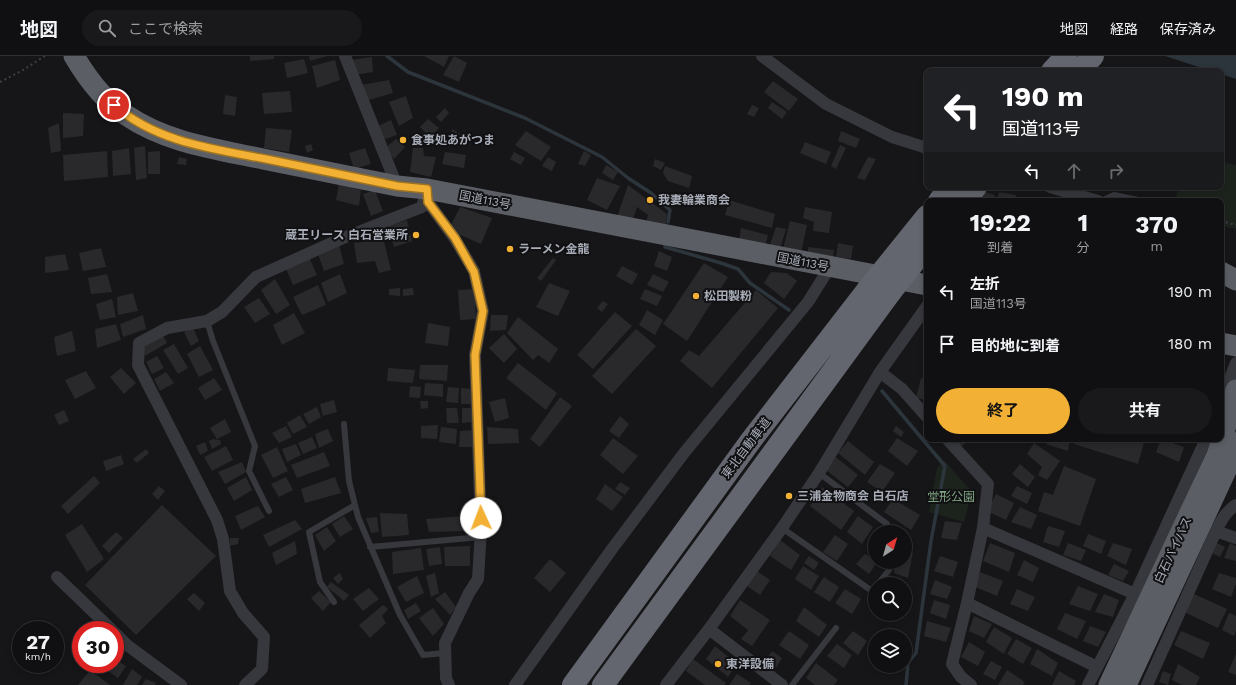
<!DOCTYPE html>
<html lang="ja">
<meta charset="utf-8">
<style>
:root{--surface:#101012;--page:#19191b;--text:#f1f3f6;--muted:#9c9d9f;--line:#303032;--accent:#f2b134}
body{margin:0;font-family:"Work Sans","Noto Sans JP",sans-serif;background:var(--page);color:var(--text);height:100vh;display:flex;flex-direction:column;font-size:15px;white-space:nowrap}
*{box-sizing:border-box;margin:0}
p{font-size:13px;color:var(--muted)}
.icon{flex:none;width:22px;height:22px;fill:none;stroke:currentColor;stroke-width:2;stroke-linecap:round;stroke-linejoin:round}
.map{position:relative;flex:1;overflow:hidden}
.sheet{position:absolute;left:924px;top:142px;width:300px;height:244px;display:flex;flex-direction:column;background:var(--surface);border-radius:8px;box-shadow:0 2px 6px #0003,0 0 0 1px var(--line)}
.sheet>*{flex:none}
.hud{position:absolute;left:924px;top:12px;width:300px;height:122px;border-radius:8px;box-shadow:0 2px 6px #0003,0 0 0 1px var(--line);background:#202124;color:#fff;overflow:hidden}
.needle{width:26px;rotate:37deg}
.controls{position:absolute;left:868px;top:469px;display:grid;gap:8px}
.controls a{display:grid;place-items:center;width:44px;height:44px;border-radius:50%;background:var(--surface);box-shadow:0 2px 6px #0003,0 0 0 1px var(--line);font-size:20px}
.speed{position:absolute;left:12px;top:565px;display:flex;gap:8px;font-size:20px;font-weight:700;text-align:center}
.speed>*{display:grid;place-content:center;width:52px;height:52px;border-radius:50%;background:var(--surface);box-shadow:0 2px 6px #0003,0 0 0 1px var(--line);line-height:1}
.speed small{font-size:10px;font-weight:400}
.speed .limit{border:6px solid #d22;background:#fff;color:#111}
.pin{position:absolute;display:grid;place-items:center;width:34px;height:34px;color:#fff;margin:-17px;border:2px solid #fff;border-radius:50%;box-shadow:0 1px 4px #0007}
.me{position:absolute;width:44px;margin:-22px;rotate:358deg;stroke-linejoin:round;filter:drop-shadow(0 0 3px #0008)}
.turn{display:flex;align-items:center;gap:14px;height:84px;padding:0 12px;font-size:18px}
.turn .icon{width:52px;height:52px;stroke-width:2.5}
.turn b{display:block;font-size:28px;line-height:34px}
.lanes{display:flex;align-items:center;height:38px;padding:0 12px;background:#0003;justify-content:center;gap:20px;direction:ltr}
.lanes .off{opacity:.35}
.eta{display:flex;justify-content:space-evenly;align-items:center;height:68px;text-align:center}
.eta b{font-size:24px;font-weight:700;line-height:28px}
.button{display:flex;gap:8px;margin-top:auto;padding:8px 12px}
.button a{flex:1;height:46px;border-radius:24px;background:var(--accent);color:#111;font-size:16px;font-weight:700;line-height:46px;text-align:center}
.button a+a{background:var(--page);color:var(--text)}
ul{padding:0;list-style:none}
li{display:flex;align-items:center;gap:12px;height:52px;padding:0 12px}
li div{flex:1}
li b{display:block;font-size:15px}
li em{font-style:normal}
header{display:flex;align-items:center;gap:24px;box-sizing:border-box;height:56px;padding:0 20px;background:var(--surface);border-bottom:1px solid var(--line)}
header strong{font-size:19px}
nav{display:flex;gap:22px;margin-inline-start:auto;font-size:14px}
.search{width:280px;height:36px;background:var(--page);display:flex;align-items:center;gap:10px;box-sizing:border-box;padding:0 14px;border-radius:22px;color:var(--muted);font-size:15px}
.map>svg:first-child{display:block}
.green{fill:#1c231d}
.water{fill:#2c353c}
.lines{fill:none;stroke-linecap:round;stroke-linejoin:round}
.stream{stroke:#2c353c;stroke-width:3.5}
.building{fill:#29292c}
.path{stroke:#3d3f44;stroke-width:2;stroke-dasharray:2 3;stroke-linecap:butt}
.service{stroke:#37383d;stroke-width:6}
.minor{stroke:#37383d;stroke-width:12}
.trunk{stroke:#5b5e65;stroke-width:21}
.motorway{stroke:#63666e;stroke-width:22}
.trunk-bridge{stroke:#5b5e65;stroke-width:21}
.motorway-bridge{stroke:#63666e;stroke-width:22}
.route-casing{stroke:#9d7322;stroke-width:10}
.route{stroke:#f2b134;stroke-width:7}
.poi-dot{fill:#f2b134;stroke:#111113;stroke-width:1.5}
.labels{text-anchor:middle;stroke-width:4;stroke-linejoin:round;paint-order:stroke}
.poi-label{font-size:12px;font-weight:bold;fill:#a8adb8;stroke:#111113;text-anchor:start}
.street-label{font-size:12px;fill:#a8adb8;stroke:#111113}
.park-label{font-size:12px;fill:#7fa381;stroke:#111113}
</style>
<header>
<strong>地図</strong>
<div class="search"><svg class="icon" aria-label="search" viewBox="0 0 24 24"><circle cx="10" cy="10" r="6"/><path d="M15 15l6 6"/></svg>ここで検索</div>
<nav><a>地図</a><a>経路</a><a>保存済み</a></nav>
</header>
<div class="map">
<svg width="1236" height="629" viewBox="0 0 1236 629">
<rect width="100%" height="100%" fill="#161618"/>
<!-- green -->
<path class="green" d="M1221,106L1236,109V173L1221,170V145H1175L1179,131H1221Z
M945,405L972,436L964,466L929,456L937,412Z"/>
<!-- water -->
<path class="water" d="M1165,0H1236V23L1221,18V15H1211Z"/>
<g class="lines">
<!-- stream -->
<path class="stream" d="M387,0L408,16L525,62L602,101L628,122L651,137L670,154L668,166
M665,189V191L721,207L738,213L750,227L789,254
M882,335L945,410L931,485L916,597L908,607L906,629"/>
</g>
<!-- building -->
<path class="building" d="M250,0H274V3L250,5Z
M309,0H327L310,5Z
M424,0H449L444,11Z
M454,0L467,7L459,26L443,19Z
M372,1L373,16L354,19L351,4Z
M304,3L308,17L287,22L284,7Z
M335,4L340,24L317,32L312,10Z
M389,24L393,37L365,45L361,29Z
M773,25L798,43L789,55L764,36Z
M290,35L292,56L264,58L262,37Z
M225,39L237,41L235,60L223,58Z
M406,40L413,62L399,70L389,46Z
M772,46L787,56L782,63L768,52Z
M752,49L759,52L754,61L747,58Z
M445,52L449,57L441,66L436,61Z
M63,57L84,58L83,80L63,82Z
M428,63L439,72L430,81L420,71Z
M391,64L397,79L379,85L376,71Z
M59,67L61,95L51,97L48,72Z
M266,72L292,74L289,96L264,92Z
M453,73L464,81L459,87L448,80Z
M526,75L551,91L541,105L515,89Z
M841,75L860,83L856,92L838,85Z
M396,83L405,91L394,103L385,92Z
M805,86L831,96L826,108L800,97Z
M311,88L313,94L307,97L305,90Z
M840,89L846,92L836,113L831,110Z
M145,90L147,122L136,124L134,92Z
M129,92L131,118L113,120L112,95Z
M365,92L371,108L354,113L349,97Z
M413,92H423L424,100L436,101L431,121L410,116Z
M107,95L108,121L64,125L63,99Z
M160,95V118H148V96Z
M584,95L591,99L585,110L578,108Z
M445,96L466,99L464,112L442,108Z
M514,96L525,102L521,109L510,103Z
M179,101L187,103L186,109L177,108Z
M548,101L556,106L552,115L542,110Z
M868,101L876,103L865,124L857,122Z
M655,103L665,107L661,114L653,110Z
M606,109L618,116L613,124L602,117Z
M665,110L692,120L689,132L668,125L663,117Z
M597,122L620,130L607,154L587,144Z
M339,128L361,134L359,150L336,144Z
M628,129L667,158L666,170L646,166L648,159L637,151L633,163L617,161Z
M375,134L383,155L371,160L363,138Z
M984,136L995,139L993,145H980Z
M999,136L1016,139L1015,145H997Z
M729,144L775,158L772,172L725,159Z
M460,151L492,162L481,188L456,177L451,169Z
M805,151L832,156L829,177L813,175L814,166L803,162Z
M407,164L412,185L394,191L388,170Z
M790,165L807,169L801,197L783,193Z
M776,171L786,173L780,193L769,191Z
M741,172L768,179L765,192L739,186Z
M381,173L391,214L379,217L375,205L357,207L354,187L371,185L369,175Z
M838,187L853,190L851,203L836,201Z
M339,189L344,208L324,215L318,198Z
M808,191L834,194L833,204L808,202Z
M101,192L106,211L83,215L79,197Z
M659,195L672,201L667,215L654,210Z
M65,198L69,214L45,217V201Z
M309,201L317,219L293,229L286,213Z
M553,202L556,204L541,225L537,222Z
M704,207L728,221L687,285L663,268Z
M622,210L638,218L632,229L616,220Z
M771,216L787,217L797,225L784,243L764,227Z
M107,218L112,236L91,238L88,222Z
M340,218L347,237L328,246L321,227Z
M653,218L669,226L663,236L647,229Z
M275,223L290,249L276,258L261,234Z
M549,227L570,235L558,260L536,251Z
M318,229L326,249L302,259L293,241Z
M400,232V240L389,239V233Z
M413,232L414,239L403,240V233Z
M474,233L476,263L460,264L458,234Z
M645,233L662,240L657,250L640,243Z
M756,234L778,252L712,332L680,305L689,294L699,300Z
M133,237L138,255L118,259L117,241Z
M259,242L270,258L255,267L244,251Z
M112,243L116,261L100,264L96,248Z
M603,245L608,248L602,256L597,252Z
M647,254L663,264L655,279L639,269Z
M615,256L632,270L593,313L577,299Z
M294,257L305,277L282,289L273,269Z
M143,259L146,273L123,281L120,268Z
M491,259H508L506,274L490,275Z
M518,261L558,293L549,307L538,299L533,304L507,277Z
M428,267L450,271L448,290L425,287Z
M116,268L121,284L97,292L95,273Z
M193,272L199,285L191,290L184,276Z
M636,273L656,290L612,338L592,320Z
M72,275L76,295L57,300L54,281Z
M504,278L517,293L504,307L489,292Z
M163,279L167,287L145,300L143,292Z
M174,288L188,312L178,318L163,294Z
M200,290L213,314L199,321L187,298Z
M157,300L164,312L152,318L146,306Z
M518,307L557,337L546,354L506,322Z
M420,309H448L447,325L419,323Z
M121,312L136,327L124,338L110,321Z
M388,312L415,314L413,327L387,325Z
M86,315L96,332L75,343L65,324Z
M166,316L174,327L160,335L154,323Z
M214,322L222,334L205,344L198,332Z
M921,322L927,324V344L916,342Z
M425,327L443,328V341L424,339Z
M410,330L421,331L420,342L409,341Z
M448,331L459,332L458,347L446,346Z
M461,332L473,333V348H461Z
M560,341L572,350L540,391L530,383Z
M505,342L509,362L495,366L489,346Z
M334,344L337,356L323,360L320,348Z
M420,345H428V352L421,353Z
M317,351L321,361L309,368L303,358Z
M446,352H457L459,367H447Z
M462,352H473L472,366L462,367Z
M64,354L69,365L59,369L54,359Z
M300,359L307,371L293,378L287,367Z
M620,360L629,368L619,382L609,375Z
M225,363L231,376L217,383L210,372Z
M438,369L437,383L421,382V370Z
M286,370L292,381L279,387L272,377Z
M896,370L904,376L901,381L893,375Z
M441,371L457,373L456,388L439,386Z
M487,371L518,373L519,387L488,388Z
M328,373L333,385L319,392L315,378Z
M475,374L474,391H459L460,375Z
M312,381L317,392L303,398L298,387Z
M613,382L638,400L623,418L600,399Z
M897,382L918,395L907,410L888,395Z
M213,383L220,384L221,388L212,393L209,385Z
M953,383H970L961,391Z
M1048,383H1070L1068,395L1046,388Z
M1076,383H1145L1138,408L1074,388Z
M1161,383L1184,391L1179,406L1156,396Z
M848,385L874,406L865,419L838,397Z
M205,386L208,395L200,399L196,390Z
M1034,387L1060,405L1047,424L1038,419L1042,411L1027,398Z
M296,388L301,399L287,406L282,393Z
M226,390L233,404L212,415L204,401Z
M277,391L288,415L273,422L261,399Z
M146,393L149,397L137,407L133,403Z
M324,396L330,410L297,422L291,409Z
M832,398L858,419L848,431L822,411Z
M121,399L124,408L106,415L103,405Z
M242,406L246,416L225,428L218,416Z
M880,408L895,417L882,436L867,426Z
M1020,408L1035,421L1028,431L1012,418Z
M1064,410L1096,423L1080,470L1038,455L1044,436L1053,439Z
M94,420L100,427L68,458L61,450Z
M246,421L252,434L234,445L227,432Z
M286,421L293,434L279,441L271,428Z
M335,421L341,437L305,447L301,433Z
M620,426L630,432L625,439L615,433Z
M605,428L623,441L612,455L596,443Z
M159,430L165,435L158,444L152,438Z
M1017,430L1032,437L1027,448L1011,440Z
M822,431L854,455L841,474L810,450Z
M996,438L1014,447L1006,464L987,455Z
M893,443L920,459L911,474L884,456Z
M162,449L216,500L136,579L85,529Z
M258,450L265,461L241,474L235,460Z
M1020,451L1037,459L1031,473L1011,466Z
M380,457L407,458L409,479L382,481Z
M344,460L353,473L340,481L332,468Z
M464,460V475L429,476L426,463Z
M858,460L873,471L862,488L847,476Z
M377,461L379,476L371,477L366,462Z
M295,464L302,473L269,491L263,479Z
M945,465L962,467L957,484L941,482Z
M82,468L104,503L87,516L65,479Z
M1048,470L1065,475L1059,491L1043,486Z
M327,471L336,485L324,495L315,479Z
M116,476L123,482L109,497L102,490Z
M1088,478L1106,485L1101,498L1083,490Z
M835,479L848,488L837,505L823,496Z
M230,482H239L238,488L230,490Z
M780,484L800,499L791,514L770,500Z
M295,485L297,498L276,509L272,497Z
M990,487L1015,497L1009,516L983,505Z
M1068,487L1086,494L1081,505L1063,499Z
M1113,487L1132,493L1126,509L1107,500Z
M1217,487L1225,491L1220,501L1212,497Z
M1230,487L1236,490V505L1224,502Z
M470,490V510H445L444,491Z
M440,491L442,508L429,510L426,493Z
M421,492L424,514L393,518L392,496Z
M905,494L913,496L908,522L894,517L896,506H905Z
M865,498L875,504V506H877L869,518L856,508Z
M809,500L819,507L814,514L804,507Z
M940,500L958,506L953,521L934,515Z
M550,503L566,517L550,536L534,522Z
M1024,504L1039,512L1033,526L1017,519Z
M1114,508L1129,515L1123,525L1108,519Z
M803,510L819,520L811,534L795,523Z
M757,515L770,524L760,539L747,530Z
M980,516L1003,525L997,540L975,531Z
M340,517L343,523L338,528L333,522Z
M435,517L439,537L431,541L426,520Z
M1219,517L1236,522V528L1231,541L1212,533Z
M890,519L904,528H883Z
M417,520L424,537L406,546L397,531Z
M824,521L839,531L830,546L814,536Z
M935,524L952,531L947,543L930,538Z
M331,526L349,539L344,545L327,531Z
M1078,530L1098,538L1090,555L1069,548Z
M369,532L379,543L363,555L353,543Z
M845,533L861,543L852,558L835,547Z
M1017,533L1035,541L1028,555L1010,548Z
M319,535L331,546L323,555L311,542Z
M445,536L456,551L450,559L435,543Z
M194,537L205,547L199,555L187,543Z
M1104,538L1119,544L1113,561L1095,556Z
M1194,538L1227,553L1218,572L1184,556Z
M740,544L770,564L752,590L741,583L748,574L730,560Z
M934,544L950,549L946,563L930,557Z
M416,547L421,555L408,563L404,554Z
M383,549L388,553L382,560L386,567L370,582L359,569Z
M804,551L827,569L819,581L796,565Z
M433,552L444,568L433,580L419,562Z
M1065,557L1086,565L1077,583L1057,573Z
M1229,557L1236,560V575L1234,580L1222,574Z
M974,560L992,568L984,582L969,575Z
M927,565L951,572L946,586L924,580Z
M1090,570L1106,576L1098,591L1083,585Z
M994,571L1012,582L1004,598L986,586Z
M789,575L809,589L800,603L779,589Z
M853,575L867,585L858,599L843,587Z
M1181,575L1210,587L1203,603L1174,589Z
M1016,583L1032,592L1023,608L1007,598Z
M969,586L985,596L978,610L961,601Z
M837,588L852,599L844,612L827,600Z
M715,590L737,608L728,621L706,603Z
M1037,593L1058,607L1052,620L1030,608Z
M772,595L782,602L776,612L766,604Z
M1236,598V619L1228,616Z
M115,603L126,610L118,622L98,608H115Z
M693,603L726,627L724,629H705L686,615Z
M991,605L1002,611L995,624L983,618Z
M816,607L838,624L834,629H815L806,622Z
M1178,608L1200,621L1196,629H1182L1172,624Z
M132,613L142,621L137,629H123Z
M90,614L110,629H78Z
M1007,614L1025,626L1023,629H998Z
M1059,615L1076,625L1074,629H1052Z
M1163,615L1171,618L1168,629L1159,626Z
M737,618L751,627L749,629H729Z
M146,623L156,627L155,629H142Z"/>
<g class="lines">
<!-- path -->
<path class="path" d="M0,26L23,14L45,0
M1221,165L1236,169"/>
<!-- service -->
<path class="service" d="M1101,145L1114,139L1143,145
M207,265L213,285L255,390L249,415L269,455
M344,368L349,425L358,461L400,559L423,599L445,597
M819,417L887,468L890,476
M782,472L872,535L875,531
M370,491L481,481
M878,528L889,514L890,506
M334,546L320,526L309,476L355,449
M792,629L836,572"/>
<!-- minor -->
<path class="minor" d="M345,0L397,130
M762,0L826,48L892,81L927,92
M1050,131L1098,145
M427,134L428,146L455,183L474,215L483,255L475,299L481,474L478,523L469,537L445,587L446,622L449,629
M880,316L902,333L927,361
M1221,345L1236,307
M947,383L988,428L983,472L967,547L952,608L961,621L971,629
M983,472L1135,538
M1216,475L1236,482
M57,521L112,574
M967,547L1097,611
M709,573L782,629
M115,577L127,589L181,629
M245,629L262,613L264,581L243,557L230,535L223,483L217,464L138,309L139,287L167,272L207,265L222,256L256,221L343,182L422,151L427,133
M515,629L612,493L684,397L808,246L830,211
M666,629L709,573L782,472L819,417L880,316L927,250
M1088,629L1135,538L1206,383
M1147,629L1216,475C1221,465 1226,455 1236,449"/>
<!-- trunk -->
<path class="trunk" d="M74,0C87,22 104,45 126,59C167,87 216,93 263,103C308,112 353,121 397,130L427,133L927,229
M1221,216L1236,224
M1221,287L1236,290
M1109,629L1226,380
M1126,629L1236,393"/>
<!-- motorway -->
<path class="motorway" d="M1052,15L1066,0
M1079,15L1093,0
M939,145L950,131
M964,145L976,131
M573,629L752,383L868,233
M603,629L890,237"/>
<!-- trunk-bridge -->
<path class="trunk-bridge" d="M1218,397L1236,334"/>
<!-- motorway-bridge -->
<path class="motorway-bridge" d="M868,233L927,160
M890,237L927,190"/>
</g>
<g class="lines">
<defs>
<path id="route" d="M114,49C156,86 213,93 266,103C310,112 354,121 397,130L427,133L428,146L455,182L474,216L483,255L475,299L481,462"/>
</defs>
<!-- route casing -->
<use href="#route" class="route-casing"/>
<!-- route -->
<use href="#route" class="route"/>
</g>
<!-- markers -->
<g class="poi-dot">
<circle cx="403" cy="84" r="4"/>
<circle cx="650" cy="144" r="4"/>
<circle cx="416" cy="179" r="4"/>
<circle cx="510" cy="193" r="4"/>
<circle cx="696" cy="240" r="4"/>
<circle cx="789" cy="440" r="4"/>
<circle cx="718" cy="608" r="4"/>
</g>
<g class="labels">
<!-- poi labels -->
<g class="poi-label">
<text x="411" y="88">食事処あがつま</text>
<text x="658" y="148">我妻輪業商会</text>
<text x="408" y="183" text-anchor="end">蔵王リース 白石営業所</text>
<text x="518" y="197">ラーメン金龍</text>
<text x="704" y="244">松田製粉</text>
<text x="797" y="444">三浦金物商会 白石店</text>
<text x="726" y="612">東洋設備</text>
</g>
<!-- street labels -->
<g class="street-label">
<text transform="translate(485 144) rotate(11)" y="4">国道113号</text>
<text transform="translate(803 206) rotate(11)" y="4">国道113号</text>
<text transform="translate(746 392) rotate(-53)" y="4">東北自動車道</text>
<text transform="translate(1173 494) rotate(-65)" y="4">白石バイパス</text>
</g>
<!-- park labels -->
<g class="park-label">
<text x="951" y="445">堂形公園</text>
</g>
</g>
</svg>
<div class="controls">
<a><svg class="needle" viewBox="-14 -14 28 28"><path d="M0-13l5 13h-10z" fill="#e53935"/><path d="M0 13l5-13h-10z" fill="#9c9d9f"/></svg></a>
<a><svg class="icon" aria-label="search" viewBox="0 0 24 24"><circle cx="10" cy="10" r="6"/><path d="M15 15l6 6"/></svg></a>
<a><svg class="icon" aria-label="layers" viewBox="0 0 24 24"><path d="M12 4l9 5-9 5-9-5zM3 14l9 5 9-5"/></svg></a>
</div>
<div class="speed"><div>27<small>km/h</small></div><div class="limit">30</div></div>
<div class="pin" style="left:114px;top:49px;background:#d93025"><svg class="icon" aria-label="arrive" viewBox="0 0 24 24"><path d="M6 21V4h12l-3 4 3 4H6"/></svg></div>
<svg class="me" style="left:481px;top:462px" viewBox="-20 -20 40 40"><circle r="19" fill="#fff"/><path d="M0-13L10 11 0 6-10 11z" fill="#f2b134"/></svg>
<div class="hud">
<div class="turn"><svg class="icon" aria-label="left" viewBox="0 0 24 24"><path d="M17 20v-9H6M10 6l-5 5 5 5"/></svg><div><b>190 m</b>国道113号</div></div>
<div class="lanes"><svg class="icon" aria-label="left" viewBox="0 0 24 24"><path d="M17 20v-9H6M10 6l-5 5 5 5"/></svg><svg class="icon off" aria-label="ahead" viewBox="0 0 24 24"><path d="M12 20V5M6 11l6-6 6 6"/></svg><svg class="icon off" aria-label="right" viewBox="0 0 24 24"><path d="M7 20v-9h11M14 6l5 5-5 5"/></svg></div>
</div>
<section class="sheet">
<div class="eta">
<div><b>19:22</b><p>到着</p></div>
<div><b>1</b><p>分</p></div>
<div><b>370</b><p>m</p></div>
</div>
<ul>
<li><svg class="icon" aria-label="left" viewBox="0 0 24 24"><path d="M17 20v-9H6M10 6l-5 5 5 5"/></svg><div><b>左折</b><p>国道113号</p></div><em>190 m</em></li>
<li><svg class="icon" aria-label="arrive" viewBox="0 0 24 24"><path d="M6 21V4h12l-3 4 3 4H6"/></svg><div><b>目的地に到着</b></div><em>180 m</em></li>
</ul>
<div class="button"><a>終了</a><a>共有</a></div>
</section>
</div>
